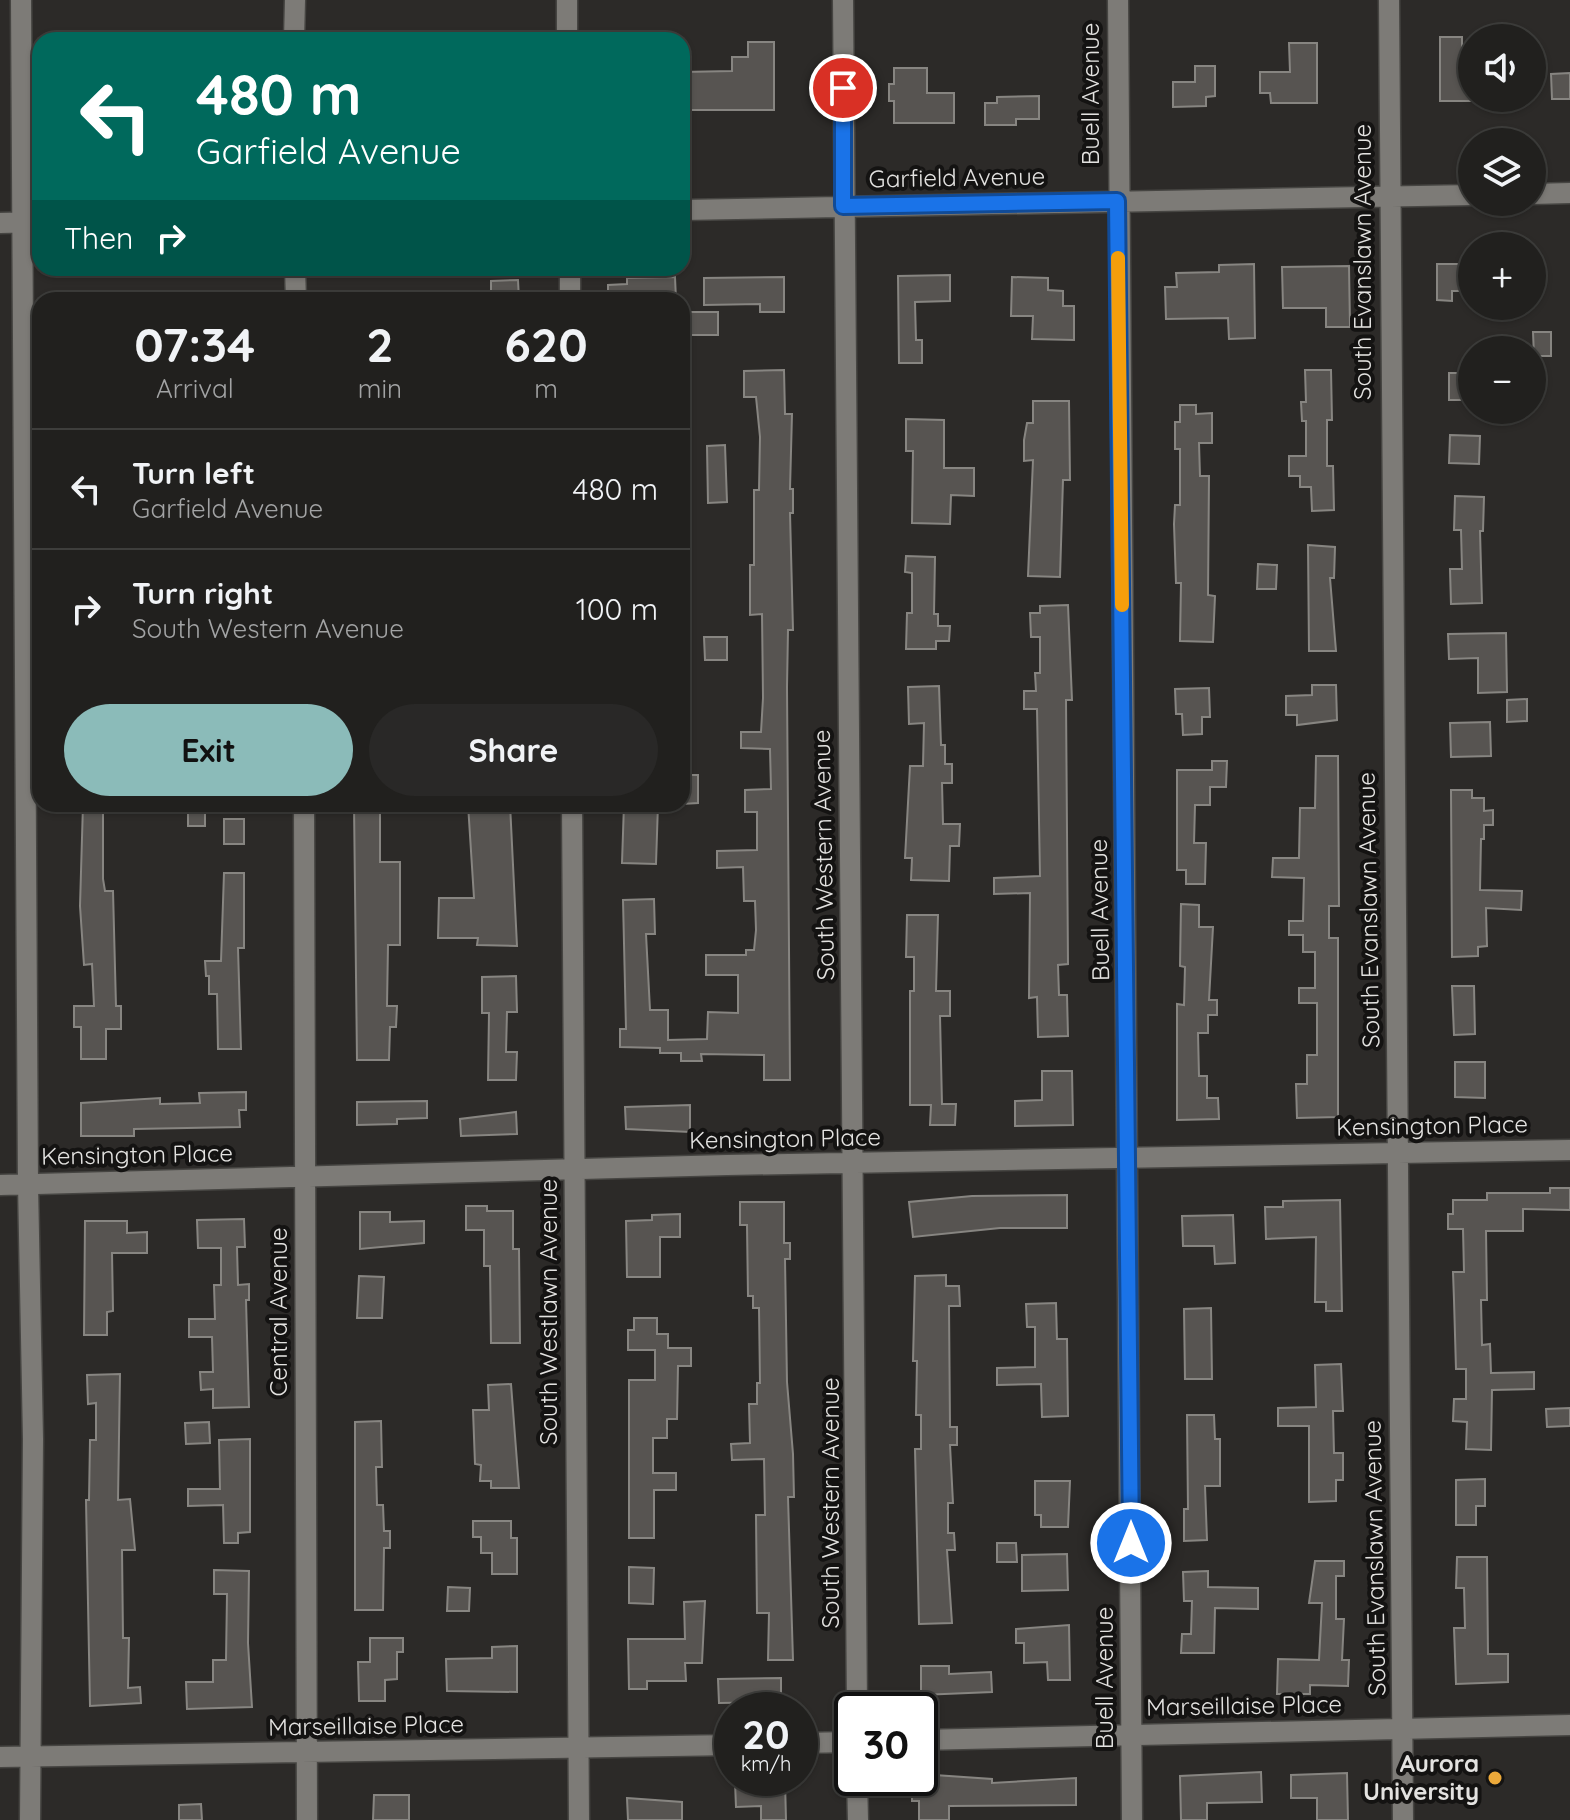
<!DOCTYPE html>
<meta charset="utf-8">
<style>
:root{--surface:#21201e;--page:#292827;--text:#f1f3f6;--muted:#a2a3a4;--line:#3e3e3c;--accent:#8bbbb9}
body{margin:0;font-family:Quicksand,sans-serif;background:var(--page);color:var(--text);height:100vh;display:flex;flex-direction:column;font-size:30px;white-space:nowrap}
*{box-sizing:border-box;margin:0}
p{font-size:26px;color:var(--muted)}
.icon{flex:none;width:44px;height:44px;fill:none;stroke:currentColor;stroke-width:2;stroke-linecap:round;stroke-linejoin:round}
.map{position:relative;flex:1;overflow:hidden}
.side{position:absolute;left:32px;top:292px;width:658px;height:520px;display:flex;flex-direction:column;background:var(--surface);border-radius:24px;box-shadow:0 2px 6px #0004,0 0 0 2px var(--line)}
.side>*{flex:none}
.top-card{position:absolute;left:32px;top:32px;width:658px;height:244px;border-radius:24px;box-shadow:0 2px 6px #0004,0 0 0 2px var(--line);background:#00695c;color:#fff;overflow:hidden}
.tools{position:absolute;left:1458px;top:24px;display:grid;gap:16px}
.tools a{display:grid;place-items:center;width:88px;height:88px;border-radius:50%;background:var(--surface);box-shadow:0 2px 6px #0004,0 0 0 2px var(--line);font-size:40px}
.speed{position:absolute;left:714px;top:1692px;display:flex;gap:16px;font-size:40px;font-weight:700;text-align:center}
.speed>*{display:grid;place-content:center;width:104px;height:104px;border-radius:50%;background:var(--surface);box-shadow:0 2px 6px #0004,0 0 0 2px var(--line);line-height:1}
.speed small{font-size:20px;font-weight:400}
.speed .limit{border:4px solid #111;border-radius:12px;background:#fff;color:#111}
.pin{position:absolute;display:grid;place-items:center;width:68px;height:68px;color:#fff;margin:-34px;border:4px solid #fff;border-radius:50%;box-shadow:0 2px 8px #0007}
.me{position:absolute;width:88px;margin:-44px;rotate:0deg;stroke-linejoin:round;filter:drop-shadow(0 0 6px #0008)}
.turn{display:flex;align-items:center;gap:28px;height:168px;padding:0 32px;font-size:36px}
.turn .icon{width:104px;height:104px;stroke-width:2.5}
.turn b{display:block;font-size:56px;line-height:68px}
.then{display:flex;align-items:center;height:76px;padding:0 32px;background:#0003;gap:16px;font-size:30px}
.eta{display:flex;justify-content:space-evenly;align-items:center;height:136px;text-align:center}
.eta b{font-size:48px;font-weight:700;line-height:56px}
.action{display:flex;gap:16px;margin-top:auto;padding:16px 32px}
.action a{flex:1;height:92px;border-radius:48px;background:var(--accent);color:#111;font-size:32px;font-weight:700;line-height:92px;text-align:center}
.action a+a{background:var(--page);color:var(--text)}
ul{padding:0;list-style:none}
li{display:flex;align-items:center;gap:24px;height:120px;padding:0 32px;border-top:2px solid var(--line)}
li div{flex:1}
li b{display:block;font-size:30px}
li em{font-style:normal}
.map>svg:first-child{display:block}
.building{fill:#575451;stroke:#878581;stroke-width:2}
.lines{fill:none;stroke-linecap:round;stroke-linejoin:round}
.minor-casing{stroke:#464542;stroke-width:23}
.minor{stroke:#7d7b77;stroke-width:20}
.route-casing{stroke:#114b97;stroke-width:20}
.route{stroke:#1a73e8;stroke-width:14}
.slow{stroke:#f59e0b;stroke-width:14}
.poi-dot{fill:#eca93a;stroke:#141312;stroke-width:3}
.labels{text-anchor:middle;stroke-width:8;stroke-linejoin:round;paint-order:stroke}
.street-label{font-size:24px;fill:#e3e2e0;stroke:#141312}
.poi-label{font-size:24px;font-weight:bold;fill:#e3e2e0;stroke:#141312;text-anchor:end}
</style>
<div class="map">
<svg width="1570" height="1820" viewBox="0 0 1570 1820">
<rect width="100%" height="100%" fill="#2c2a28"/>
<!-- building -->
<path class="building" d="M1440,37H1462V62H1472V101H1440Z
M748,42H774V110H682V72L732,71V57H748Z
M1289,43H1317V103H1271L1270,93H1260V72H1290Z
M1195,66H1215V96L1206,97V106L1173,107V82H1195Z
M894,68H927V93H954V123H894V101H889V84H894Z
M1570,73V99H1552L1551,74Z
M1039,96V119H1016V125H985V103H997V97Z
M1254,264L1255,338L1229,339L1228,318L1166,319L1165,287H1177L1176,273L1219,272V265Z
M1437,264H1472V291H1452V301L1437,300Z
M1349,266L1350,327H1326V308H1283L1282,267Z
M950,275V301L915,302L916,340H922V363H899L898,276Z
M675,277L676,300H608V285L627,284V278Z
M784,277V312H760V304L704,305V278Z
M1012,277L1048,278V290L1063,291V306H1074V340L1032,339L1033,316H1011Z
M518,280L519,300H491V281Z
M689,312H718V335H688Z
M1533,332H1551V356H1534Z
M784,370L785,414H792L790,489H793V513H790L793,630H788L787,687L790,1080H764V1055L701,1054L702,1061H681V1053H660V1048L620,1047V1029H626L623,900L654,899L655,934H646L650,1010H668V1040L707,1039L708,1012L738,1013V975H706V955H746V950H754L756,930L755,901H744L743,867L717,868V851L757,850V812H745V790L771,789L770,749L741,748V732H761L763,698L762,614L750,615V565H754V490H759L760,437L756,397H744V371Z
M1305,370H1331L1332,420H1327V466H1333L1334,510L1312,511L1311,487H1300V476H1289V456H1306V421H1302L1301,402H1306Z
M1449,373H1472V400H1449Z
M1033,401H1069L1070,480H1063L1060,577L1028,576L1033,460L1024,461V440L1027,423H1033Z
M1180,405H1196V414L1212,413V443H1199L1200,476H1209L1208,595L1215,596L1213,642L1180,641L1181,583H1176L1174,524L1175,505H1180V449H1175V422H1180Z
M906,419L944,420V468H974V496L951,495L950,524L912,523L913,451H906Z
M1450,435L1480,436L1479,464L1449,463Z
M725,445L727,502L708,503L707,446Z
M1455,496L1484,497L1483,531H1480L1482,603L1451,604L1450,569H1462L1461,530H1454Z
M1308,545L1335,547L1334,578H1330L1336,651H1309Z
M906,556L935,557L934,614H938V626H950L949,641H936V649H906L907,613H912V573L905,572Z
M1258,564L1277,565L1276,589H1257Z
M1068,605L1072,700H1066L1068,964L1058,965L1059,995H1067L1068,1036L1038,1037L1037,997L1029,998L1030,893L994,894V878L1040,876L1037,709H1024V691H1036L1035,673H1040V637H1031L1030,613H1040V606Z
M1506,633L1507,692L1478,693V658L1449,659L1448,634Z
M704,637H727V660H705Z
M1312,685H1336L1337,720L1297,725V715H1286V696L1312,695Z
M939,686L941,745H945V764H952V783H942L943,824H960L959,846H950L949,881L911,880L912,858H905L910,766H923L924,723L909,724L908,687Z
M1209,688L1210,717H1202V734L1183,735L1182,714H1176L1175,689Z
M1527,699V721L1507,722V700Z
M1490,722L1491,756L1451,757L1450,723Z
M1316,756H1338L1339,906H1329V938H1338V1117L1297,1118L1296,1084H1307V1055H1317V1003H1299V988H1315V952H1303V935H1289V921H1303L1304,878L1272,877L1273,858H1299L1300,808H1315Z
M1212,761H1227L1226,787H1210V805H1195L1194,843H1206L1205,884H1186V870H1177V770H1212Z
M682,775H698V803L682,804Z
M1451,790H1472V798H1484V811L1493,810V825H1484V839H1481L1480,890L1522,891L1521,910L1486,908L1487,946L1478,947V956L1452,957Z
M83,804H103V879L105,891H113L116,1006H121V1029H106V1059H81V1027H74V1006H94L92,964L84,965L80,906Z
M188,804H205V826H188Z
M354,804H380V862H400V945H388L387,1006H397L396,1027H390L389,1060H357Z
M468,804H510L517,946L477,945L478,938H438L439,898H474Z
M624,804H658L656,864L622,863Z
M224,819H244V844H224Z
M224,873H244V948H238L241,1049H218L217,994H209V976H206L205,961H221Z
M1181,904L1199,905V927H1213L1209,1000H1217V1015H1208V1033H1198L1199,1076H1207V1098H1218L1219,1119L1177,1120V1004L1184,1005L1185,967L1180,966Z
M907,915H938L936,991H950V1016H940L942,1104H956L955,1125H930L931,1105H910V991H914V957H906Z
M516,976L517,1012H507L506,1052H517L516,1080H488L489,1013H482V977Z
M1452,986H1474L1475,1034L1454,1035Z
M1455,1062H1485V1098L1455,1097Z
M1042,1071H1072L1073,1125L1015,1126V1101L1042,1100Z
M246,1092V1110H239L240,1127L134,1129V1136H81V1103L160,1098V1104L200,1103L199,1093Z
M427,1101V1118L397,1119V1124L357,1125V1102Z
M690,1105V1132L626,1129L625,1107Z
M516,1112L517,1134L461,1136L460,1119Z
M1550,1188H1570V1210L1523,1209V1231H1486L1487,1300H1481L1482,1345L1490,1344L1491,1373L1534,1372V1389L1492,1390L1491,1450L1466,1449L1467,1422L1453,1421L1454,1399H1466V1369H1456L1454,1300L1453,1272H1464L1463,1229H1448V1214H1453V1200H1487V1193H1550Z
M1067,1195V1228H1000L913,1237L909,1202L972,1196Z
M1340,1200L1342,1311H1326V1302H1315L1316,1237L1266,1239L1265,1207H1283V1201Z
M740,1202H784V1243H790V1259H785L787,1382L793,1454L794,1497H788L793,1660H768L769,1613H757L756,1515H765L764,1459L732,1460L731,1444L750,1443L749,1404H757V1383H760L759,1308H753V1296H748L747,1225H740Z
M466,1206H487V1211H513V1249H519L520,1343H491L490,1266H484V1230H466Z
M360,1212H390V1222L424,1221V1243L360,1249Z
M680,1214V1237H660V1277H627L626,1221L652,1220V1215Z
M1233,1215L1235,1263L1215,1264L1214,1246H1183L1182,1216Z
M244,1219L245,1247H237L238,1285L249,1284V1300H246L249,1407L213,1408V1389L201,1390L200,1372H213L212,1337H189V1319H215L214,1285H221V1248H198L197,1220Z
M85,1221H127V1233L147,1232V1253H112L113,1311L107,1312V1335H84Z
M946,1275V1286H959L960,1306H949L950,1427H957V1445H950L953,1503H948V1533H954L955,1550H947L952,1623L919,1624L915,1449H921V1415H916L917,1361H913L915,1276Z
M359,1276L384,1277L382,1318H357Z
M1056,1303L1057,1339H1067L1068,1416L1042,1417L1041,1384L997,1385V1368L1035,1367V1327H1027L1026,1304Z
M1211,1308L1212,1379H1185L1184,1309Z
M634,1318H657V1334H668V1348H691V1366H678L677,1419H667V1438H653V1473H676V1490H654V1538H629V1380H655V1350H628V1330H634Z
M1341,1364L1343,1411H1333L1334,1453H1343V1480H1336V1501L1309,1502V1426H1278V1408L1316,1407L1315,1365Z
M120,1374L118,1500L130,1499L135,1550H122L123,1638H129L128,1688L140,1687L141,1703L90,1706L86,1500H89L90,1440H96V1403L88,1404L87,1375Z
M511,1384L519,1488H491V1481H480L481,1465L475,1464L473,1410H489L488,1385Z
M1570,1408V1426L1547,1427L1546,1409Z
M1187,1415H1214L1215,1439H1220V1486H1205L1207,1540L1184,1541V1509H1188Z
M381,1421L382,1467H376L377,1505H383L384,1531H390V1548H384L383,1610H355V1422Z
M209,1422L210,1443L186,1444L185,1423Z
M250,1439V1532L238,1533V1543H224L223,1505L188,1506V1489H220L219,1440Z
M1485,1479V1506H1476V1525H1456V1480Z
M1035,1481H1070L1068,1527H1041V1515H1035Z
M473,1521H511V1538H517V1574H492V1553H481V1537H473Z
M997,1543H1016L1017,1562H997Z
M1067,1554L1068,1590L1022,1591V1555Z
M1457,1557H1487L1488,1654H1508V1682L1456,1684L1454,1628H1465L1464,1588H1456Z
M1315,1561H1344V1576H1336V1619H1344L1342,1660H1349L1348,1686L1310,1685V1694H1277L1278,1659L1319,1660L1322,1603H1309Z
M629,1567L654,1568L653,1604L629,1603Z
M214,1570L249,1571L248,1643L252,1707L187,1709L186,1682H213V1660H226L227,1594H214Z
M1208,1571V1587L1258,1588V1609L1215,1608L1214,1653H1181L1182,1634H1191L1192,1601H1184L1183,1572Z
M448,1587L470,1588L469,1611H447Z
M705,1601L702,1663H685L686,1681H647V1689H629L628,1639H685L684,1602Z
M1069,1625L1070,1680H1048L1047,1662L1024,1663V1643H1016V1629Z
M370,1638H403V1652H397V1679L385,1680V1701H359L358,1662H370Z
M517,1646V1692L447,1691L446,1659L492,1658V1647Z
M921,1666H949V1674L991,1672L992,1692L921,1695Z
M781,1678V1702L719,1703L718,1679Z
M1261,1772L1262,1802L1207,1803V1820H1181L1180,1776Z
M1347,1773L1348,1820H1317V1798H1291V1775Z
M920,1774L992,1779V1783L1076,1778V1805L949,1806V1820H919V1801H912V1778H920Z
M785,1781L786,1820H761V1806L736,1807L735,1782Z
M374,1795H409V1820H373Z
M627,1798L682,1802V1820H628Z
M201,1804L202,1820H179V1805Z"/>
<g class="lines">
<defs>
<path id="minor" d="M21,0L28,1184L33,1439L30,1820
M567,0V40
M843,0L857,1710
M1118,0L1132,1820
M1389,0L1403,1820
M294,40L295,0
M1532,194L1570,193
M682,210L1472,195
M0,223L40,222
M295,268L296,300
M570,268V300
M304,804L307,1820
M572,804L579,1820
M0,1185L727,1165L1570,1150
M920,1740L1570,1725
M800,1743L852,1742
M0,1757L732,1745
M857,1778L858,1820"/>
</defs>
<!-- minor casing -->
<use href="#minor" class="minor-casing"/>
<!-- minor -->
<use href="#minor" class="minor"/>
</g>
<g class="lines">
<defs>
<path id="route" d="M843,88V206L1117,201L1131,1543"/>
</defs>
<!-- route casing -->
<use href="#route" class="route-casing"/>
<!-- route -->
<use href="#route" class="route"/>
<!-- slow -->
<path class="slow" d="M1118,258L1122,605"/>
</g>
<!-- markers -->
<circle class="poi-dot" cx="1495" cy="1778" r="8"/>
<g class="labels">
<!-- street labels -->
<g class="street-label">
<text transform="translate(1091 94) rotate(-90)" y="8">Buell Avenue</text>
<text transform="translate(957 178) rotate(-1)" y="8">Garfield Avenue</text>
<text transform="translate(1363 262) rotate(-90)" y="8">South Evanslawn Avenue</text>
<text transform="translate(824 855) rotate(-91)" y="8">South Western Avenue</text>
<text transform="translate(1100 910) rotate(-91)" y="8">Buell Avenue</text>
<text transform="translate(1369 910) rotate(-91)" y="8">South Evanslawn Avenue</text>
<text transform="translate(1432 1126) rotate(-1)" y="8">Kensington Place</text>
<text transform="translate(785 1139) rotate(-1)" y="8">Kensington Place</text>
<text transform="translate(137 1155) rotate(-1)" y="8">Kensington Place</text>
<text transform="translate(279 1312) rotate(-90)" y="8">Central Avenue</text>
<text transform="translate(549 1312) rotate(-90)" y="8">South Westlawn Avenue</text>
<text transform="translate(831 1503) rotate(-90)" y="8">South Western Avenue</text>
<text transform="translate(1375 1558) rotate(-91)" y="8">South Evanslawn Avenue</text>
<text transform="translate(1105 1678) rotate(-90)" y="8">Buell Avenue</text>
<text transform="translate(1244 1706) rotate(-1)" y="8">Marseillaise Place</text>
<text transform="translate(366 1726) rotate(-1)" y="8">Marseillaise Place</text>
</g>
<!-- poi labels -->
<g class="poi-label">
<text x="1479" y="1772">Aurora<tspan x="1479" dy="28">University</tspan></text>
</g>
</g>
</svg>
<div class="tools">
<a><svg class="icon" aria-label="sound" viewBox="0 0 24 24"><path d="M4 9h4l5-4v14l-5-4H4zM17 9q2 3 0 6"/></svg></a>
<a><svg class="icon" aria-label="layers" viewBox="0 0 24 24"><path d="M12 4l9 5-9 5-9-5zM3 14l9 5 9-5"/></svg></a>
<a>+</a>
<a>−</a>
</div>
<div class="speed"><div>20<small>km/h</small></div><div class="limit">30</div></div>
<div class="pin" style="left:843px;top:88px;background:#d93025"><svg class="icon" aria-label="arrive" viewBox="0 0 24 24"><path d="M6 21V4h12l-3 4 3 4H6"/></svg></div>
<svg class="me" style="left:1131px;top:1543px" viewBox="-20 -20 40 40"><circle r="17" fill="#1a73e8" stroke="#fff" stroke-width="3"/><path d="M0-11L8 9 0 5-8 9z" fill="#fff"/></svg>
<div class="top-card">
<div class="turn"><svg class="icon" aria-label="left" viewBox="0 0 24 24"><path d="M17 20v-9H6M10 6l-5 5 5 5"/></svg><div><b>480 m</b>Garfield Avenue</div></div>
<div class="then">Then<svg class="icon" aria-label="right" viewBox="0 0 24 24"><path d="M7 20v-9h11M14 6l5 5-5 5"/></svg></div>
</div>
<section class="side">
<div class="eta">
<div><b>07:34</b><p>Arrival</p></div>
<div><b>2</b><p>min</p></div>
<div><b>620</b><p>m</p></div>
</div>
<ul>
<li><svg class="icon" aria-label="left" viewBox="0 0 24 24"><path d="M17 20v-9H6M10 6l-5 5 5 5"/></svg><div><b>Turn left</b><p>Garfield Avenue</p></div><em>480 m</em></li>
<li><svg class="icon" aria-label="right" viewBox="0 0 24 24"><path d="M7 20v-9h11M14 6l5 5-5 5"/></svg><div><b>Turn right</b><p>South Western Avenue</p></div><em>100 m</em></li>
</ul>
<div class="action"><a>Exit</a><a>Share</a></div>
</section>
</div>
